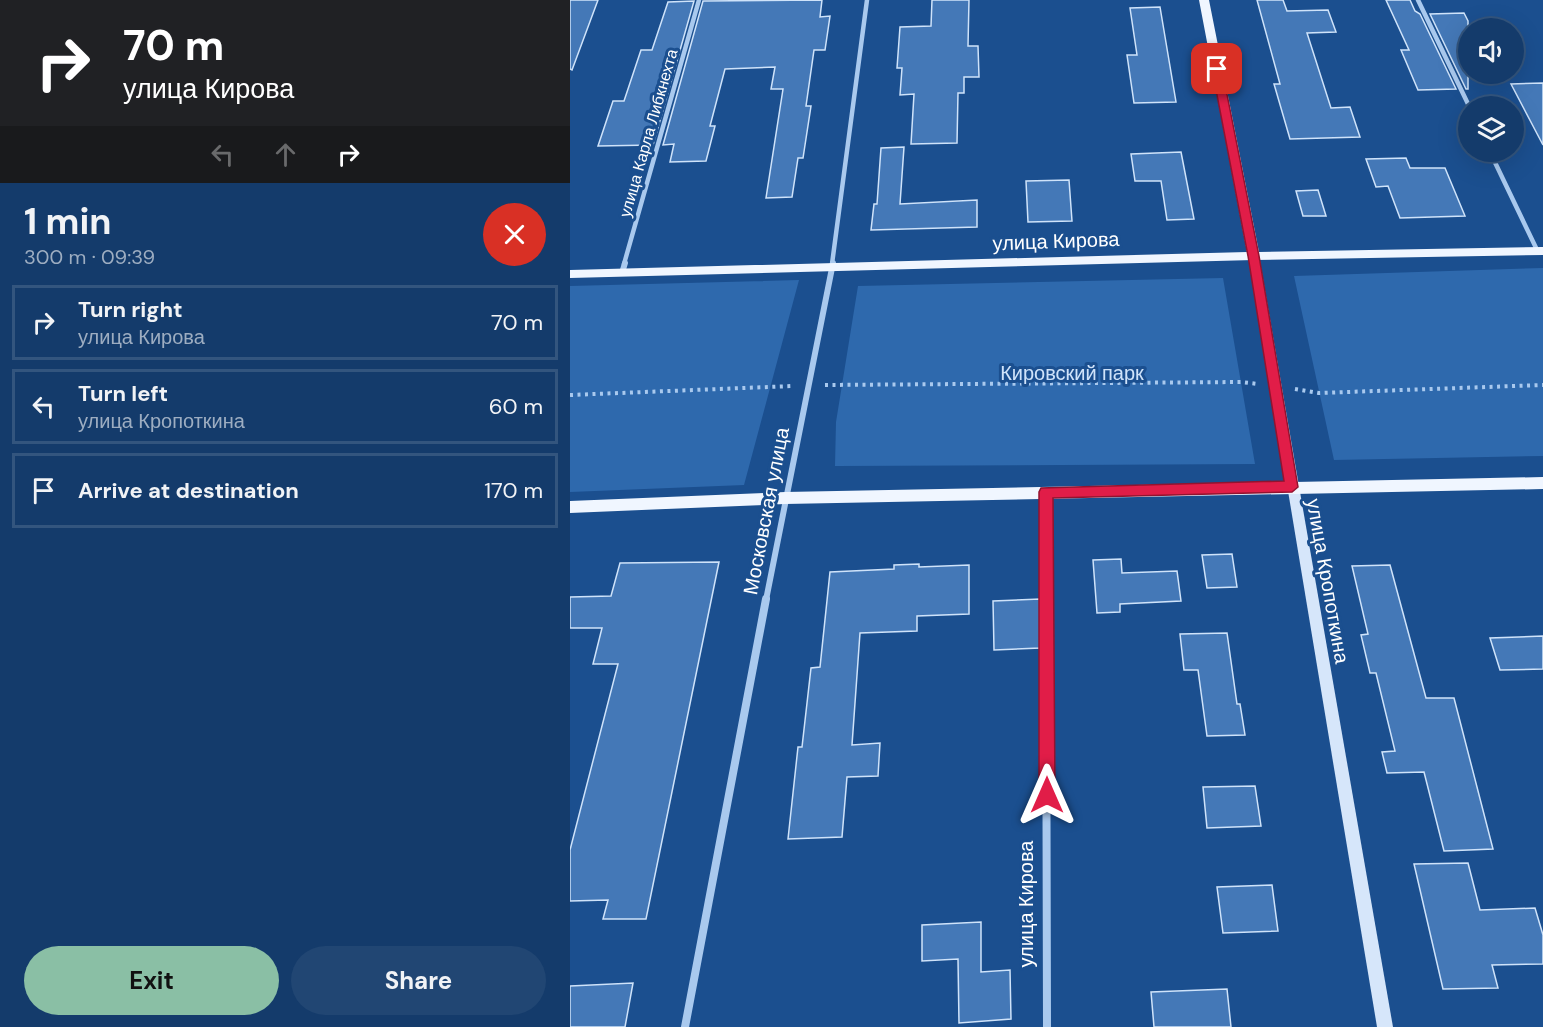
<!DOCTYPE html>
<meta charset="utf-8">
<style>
:root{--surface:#143b6b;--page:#214673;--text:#f1f3f6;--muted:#9dadc1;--line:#33557e;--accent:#8abfa5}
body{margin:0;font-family:"DM Sans",sans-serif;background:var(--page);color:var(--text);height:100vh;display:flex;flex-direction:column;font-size:22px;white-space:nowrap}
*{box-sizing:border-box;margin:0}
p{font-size:20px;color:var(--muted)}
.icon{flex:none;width:33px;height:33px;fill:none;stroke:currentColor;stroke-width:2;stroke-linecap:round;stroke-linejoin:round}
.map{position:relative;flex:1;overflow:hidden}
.panel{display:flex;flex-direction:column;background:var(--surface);width:570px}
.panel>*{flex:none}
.top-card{background:#202124;color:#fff;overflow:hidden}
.buttons{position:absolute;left:888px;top:18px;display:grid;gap:12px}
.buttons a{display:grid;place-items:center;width:66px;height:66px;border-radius:50%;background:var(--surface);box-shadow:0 6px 24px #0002,0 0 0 2px var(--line);font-size:30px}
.pin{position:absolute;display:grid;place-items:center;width:51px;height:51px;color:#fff;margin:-26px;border-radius:12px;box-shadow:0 3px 9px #0006}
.me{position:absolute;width:66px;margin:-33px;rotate:0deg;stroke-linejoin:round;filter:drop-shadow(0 0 4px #0008)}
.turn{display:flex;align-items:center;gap:21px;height:126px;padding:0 24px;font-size:27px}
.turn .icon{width:78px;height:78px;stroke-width:2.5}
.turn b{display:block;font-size:42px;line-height:51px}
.lanes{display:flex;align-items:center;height:57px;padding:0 24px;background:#0003;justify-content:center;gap:30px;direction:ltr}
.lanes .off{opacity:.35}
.round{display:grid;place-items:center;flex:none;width:63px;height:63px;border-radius:32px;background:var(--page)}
.headline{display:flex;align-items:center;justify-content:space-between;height:102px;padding:0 24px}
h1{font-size:36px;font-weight:700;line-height:45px}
.primary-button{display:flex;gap:12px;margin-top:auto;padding:12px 24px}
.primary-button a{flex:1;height:69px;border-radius:36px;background:var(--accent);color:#111;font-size:24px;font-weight:700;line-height:69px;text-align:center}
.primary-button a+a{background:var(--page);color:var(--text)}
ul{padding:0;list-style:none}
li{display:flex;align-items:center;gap:18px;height:75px;margin:0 12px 9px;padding:0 12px;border:3px solid var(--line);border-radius:0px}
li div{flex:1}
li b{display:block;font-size:22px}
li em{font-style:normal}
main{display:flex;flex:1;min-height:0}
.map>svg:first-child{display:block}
.green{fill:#2e69ad}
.building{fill:#4478b7;stroke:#cfe3fa;stroke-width:1.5}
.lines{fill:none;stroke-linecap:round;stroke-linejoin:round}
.path{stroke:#a9c9ee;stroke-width:4;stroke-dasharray:3 4.5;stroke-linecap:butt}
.minor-far2{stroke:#a9c9ee;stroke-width:4.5}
.minor-far1{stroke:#a9c9ee;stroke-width:6}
.minor{stroke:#a9c9ee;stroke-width:8}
.secondary{fill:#d6e6fa;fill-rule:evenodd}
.primary{fill:#f0f6ff;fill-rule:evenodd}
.route{fill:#e11d48;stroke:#92132f;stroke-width:1.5}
.labels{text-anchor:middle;stroke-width:6;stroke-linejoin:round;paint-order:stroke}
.far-street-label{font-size:16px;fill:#fff;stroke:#1b4f8f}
.street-label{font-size:20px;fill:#fff;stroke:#1b4f8f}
.park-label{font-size:20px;fill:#cfe3fa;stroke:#1b4f8f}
</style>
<main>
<section class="panel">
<div class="top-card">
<div class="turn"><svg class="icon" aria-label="right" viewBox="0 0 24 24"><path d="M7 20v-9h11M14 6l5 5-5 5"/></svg><div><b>70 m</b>улица Кирова</div></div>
<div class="lanes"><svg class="icon off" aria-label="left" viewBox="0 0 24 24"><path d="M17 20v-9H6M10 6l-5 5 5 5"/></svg><svg class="icon off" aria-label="ahead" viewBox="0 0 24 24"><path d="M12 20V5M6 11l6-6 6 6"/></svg><svg class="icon" aria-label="right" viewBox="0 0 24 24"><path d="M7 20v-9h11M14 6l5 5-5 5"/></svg></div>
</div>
<div class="headline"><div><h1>1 min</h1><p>300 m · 09:39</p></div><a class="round" style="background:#d93025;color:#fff"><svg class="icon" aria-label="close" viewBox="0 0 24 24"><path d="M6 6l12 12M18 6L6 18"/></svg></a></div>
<ul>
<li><svg class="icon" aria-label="right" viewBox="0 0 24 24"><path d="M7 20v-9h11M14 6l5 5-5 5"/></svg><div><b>Turn right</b><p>улица Кирова</p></div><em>70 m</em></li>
<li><svg class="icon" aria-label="left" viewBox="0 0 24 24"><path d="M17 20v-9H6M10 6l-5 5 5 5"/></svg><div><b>Turn left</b><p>улица Кропоткина</p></div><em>60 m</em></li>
<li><svg class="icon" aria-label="arrive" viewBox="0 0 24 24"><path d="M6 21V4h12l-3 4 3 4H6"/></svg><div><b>Arrive at destination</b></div><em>170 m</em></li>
</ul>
<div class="primary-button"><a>Exit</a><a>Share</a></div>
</section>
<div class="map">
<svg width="973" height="1027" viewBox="0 0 973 1027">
<rect width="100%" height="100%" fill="#1b4f8f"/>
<!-- green -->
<path class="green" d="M973,268V456L764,460L724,276Z
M653,278L685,464L265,466L266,422L288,286Z
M229,280L174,485L0,492V286Z"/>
<!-- building -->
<path class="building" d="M0,0H28L2,70L0,69Z
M252,0L250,17L260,16L255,50H244L236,106H241L233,158H228L222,197L196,198L213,89H201L205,67L155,69L140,126H145L136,161L100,162L104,144L93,145L133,1Z
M362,0H399L398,46H408L409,77H394V93H388L387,143L341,144L344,94L330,95L332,68H327L330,27L361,26Z
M687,0H713L717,11L758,10L766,32L737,33L761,108L780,107L790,137L720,139L704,84H710Z
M816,0H840L845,11L850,14L886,89L848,90L831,50H839Z
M124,1L83,145L28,146L43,101H54L71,50H82L98,2Z
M590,7L606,102L564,103L557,55H567L560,8Z
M894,13L898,21V89H896L860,14Z
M973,83V145L941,84Z
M334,147L330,204L407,200V227L301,230L304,204H307L311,148Z
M611,152L624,219L597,220L591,181H565L561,154Z
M836,158L840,168H875L895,216L830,218L818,186L806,187L796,159Z
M499,180L502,221L458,222L456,181Z
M748,190L756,216H733L726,191Z
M662,554L667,587L637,588L632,555Z
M551,559L552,573L607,571L611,601L550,604V612L527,613L523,560Z
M149,562L76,919H33L38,900L0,901V850L48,664H23L32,628H0V597L41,596L50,563Z
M349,564V567L399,565V614L347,616V631L290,633L282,745L310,743L308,776L277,777L272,837L218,839L228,747H232L241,668L250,667L260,572L324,569V565Z
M820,565L856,698H884L923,849L874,851L854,772L817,773L812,752L825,751L806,673H800L791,635L798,634L782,566Z
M470,599V648L424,650L423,601Z
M657,633L667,704H670L675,735L637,736L628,670H614L610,634Z
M973,636V669L930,670L920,638Z
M685,786L691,826L637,828L633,787Z
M898,863L910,910L965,908L973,935V964L922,965L928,988L873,989L844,864Z
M702,885L708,931L653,933L647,887Z
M411,922V972L440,970L441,1019L389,1023L388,959L352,961V925Z
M63,983L55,1027H0V986Z
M657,989L661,1027H584L581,992Z"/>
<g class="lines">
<!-- path -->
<path class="path" d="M255,385L671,382L688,384
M725,389L749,393L973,385
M0,395L223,386"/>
<!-- minor-far2 -->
<path class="minor-far2" d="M848,0L899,106
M920,152L968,252
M54,264L129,0
M262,264L297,0"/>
<!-- minor-far1 -->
<path class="minor-far1" d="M52,273L55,263
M476,493V600
M196,600L263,263"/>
<!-- minor -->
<path class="minor" d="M476,599L477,1027
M115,1027L196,599"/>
<!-- secondary -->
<path class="secondary" d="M684,253L689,256L823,1027H807L679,256Z"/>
<!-- primary -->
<path class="primary" d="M629,0H639L689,252L973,247V255L684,260L0,278V270L677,252Z
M973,477V489L215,504L0,513V501L215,492Z"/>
</g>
<!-- route -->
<path class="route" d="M647,66L652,69L689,256L728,487L722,492L483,498L485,795L483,800L477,803L471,800L469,795V492L471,488L714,481L678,256L642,69Z"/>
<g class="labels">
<!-- far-street labels -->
<g class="far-street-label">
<text transform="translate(78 133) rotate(-74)" y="6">улица Карла Либкнехта</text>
</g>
<!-- street labels -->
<g class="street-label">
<text transform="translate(486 241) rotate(-2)" y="7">улица Кирова</text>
<text transform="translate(196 511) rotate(-79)" y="7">Московская улица</text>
<text transform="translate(758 581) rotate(80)" y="7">улица Кропоткина</text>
<text transform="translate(456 904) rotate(-90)" y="7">улица Кирова</text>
</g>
<!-- park labels -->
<g class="park-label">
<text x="502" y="380">Кировский парк</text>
</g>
</g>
</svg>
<div class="buttons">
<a><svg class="icon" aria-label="sound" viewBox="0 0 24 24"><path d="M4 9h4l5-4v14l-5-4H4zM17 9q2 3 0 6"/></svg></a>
<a><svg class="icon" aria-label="layers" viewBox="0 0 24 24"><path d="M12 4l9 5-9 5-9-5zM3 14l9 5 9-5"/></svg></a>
</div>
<div class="pin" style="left:647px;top:69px;background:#d93025"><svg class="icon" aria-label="arrive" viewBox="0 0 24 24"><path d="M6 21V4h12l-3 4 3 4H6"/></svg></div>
<svg class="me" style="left:477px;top:795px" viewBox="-20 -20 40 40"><path d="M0-17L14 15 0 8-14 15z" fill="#e11d48" stroke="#fff" stroke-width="4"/></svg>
</div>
</main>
